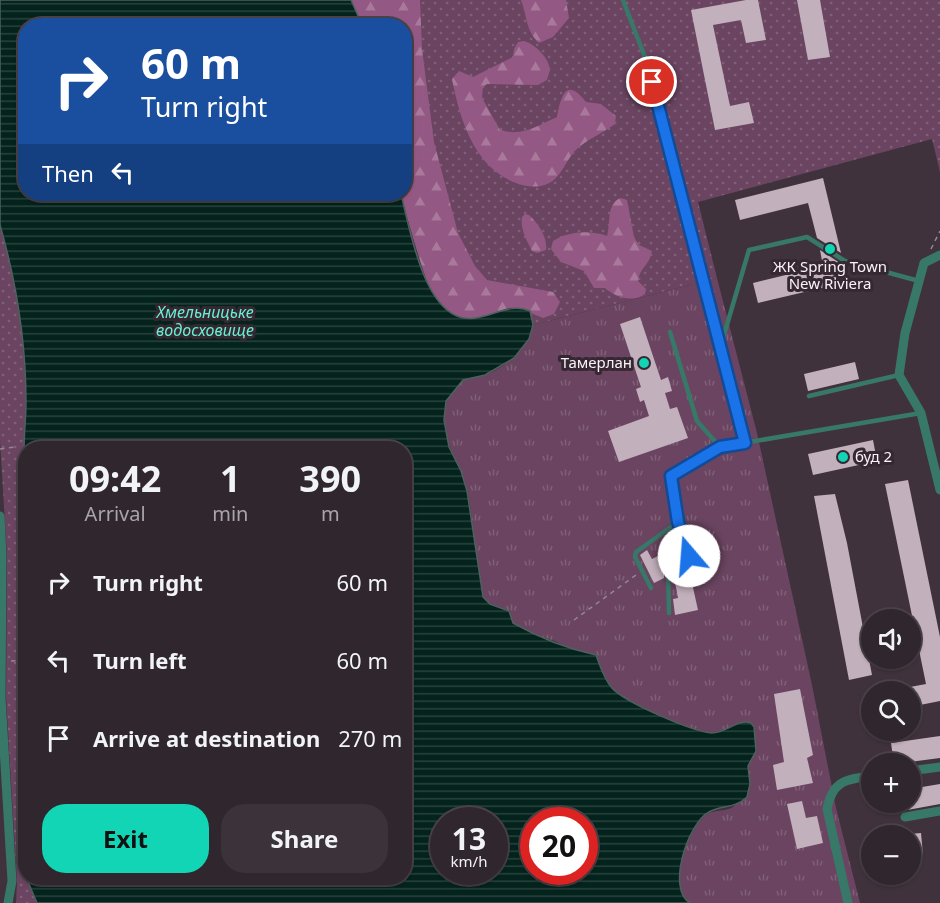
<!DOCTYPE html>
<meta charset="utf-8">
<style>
:root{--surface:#30262d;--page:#3c3239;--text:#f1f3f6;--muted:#a8a5aa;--line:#4b4349;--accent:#11d5b4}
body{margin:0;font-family:"Noto Sans",sans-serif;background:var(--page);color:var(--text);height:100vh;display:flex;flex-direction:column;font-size:22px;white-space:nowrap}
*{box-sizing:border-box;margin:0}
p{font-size:20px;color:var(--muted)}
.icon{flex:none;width:33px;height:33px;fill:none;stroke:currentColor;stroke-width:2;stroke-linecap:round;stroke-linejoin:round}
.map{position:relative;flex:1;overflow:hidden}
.side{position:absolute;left:18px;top:441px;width:394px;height:444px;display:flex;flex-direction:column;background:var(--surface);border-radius:24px;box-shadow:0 2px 4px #0004,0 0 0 2px var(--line)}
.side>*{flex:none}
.guide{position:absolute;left:18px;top:18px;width:394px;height:183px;border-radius:24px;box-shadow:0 2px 4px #0004,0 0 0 2px var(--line);background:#1a4fa0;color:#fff;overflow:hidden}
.buttons{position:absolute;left:861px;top:609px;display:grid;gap:12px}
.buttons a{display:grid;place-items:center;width:60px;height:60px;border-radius:50%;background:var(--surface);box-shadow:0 2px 4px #0004,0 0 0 2px var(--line);font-size:30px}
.speed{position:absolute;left:430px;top:807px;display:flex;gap:12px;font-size:30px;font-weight:700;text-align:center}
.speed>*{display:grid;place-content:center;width:78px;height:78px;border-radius:50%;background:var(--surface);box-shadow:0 2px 4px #0004,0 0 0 2px var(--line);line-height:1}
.speed small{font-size:15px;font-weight:400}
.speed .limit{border:9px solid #d22;background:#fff;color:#111}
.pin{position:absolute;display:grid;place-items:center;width:51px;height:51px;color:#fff;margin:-26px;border:3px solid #fff;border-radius:50%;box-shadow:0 2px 6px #0007}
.me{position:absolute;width:66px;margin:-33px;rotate:342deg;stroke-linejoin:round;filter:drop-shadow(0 0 4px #0008)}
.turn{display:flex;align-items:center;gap:21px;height:126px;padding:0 24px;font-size:27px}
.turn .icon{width:78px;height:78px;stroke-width:2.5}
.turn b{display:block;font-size:42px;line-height:51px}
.then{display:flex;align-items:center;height:57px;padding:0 24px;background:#0003;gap:12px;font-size:22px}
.eta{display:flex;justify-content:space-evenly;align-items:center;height:102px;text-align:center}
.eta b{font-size:36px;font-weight:700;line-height:42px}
.action{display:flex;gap:12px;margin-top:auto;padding:12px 24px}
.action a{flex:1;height:69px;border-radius:24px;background:var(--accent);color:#111;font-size:24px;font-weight:700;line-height:69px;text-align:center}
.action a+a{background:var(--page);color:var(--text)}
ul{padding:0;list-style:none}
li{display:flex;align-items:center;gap:18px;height:78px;padding:0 24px}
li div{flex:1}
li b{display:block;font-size:22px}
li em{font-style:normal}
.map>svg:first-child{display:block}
.grass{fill:url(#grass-dots)}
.forest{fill:url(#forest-firs)}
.park{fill:url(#park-tufts)}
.water{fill:url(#water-rules);stroke:#4d615e;stroke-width:1.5;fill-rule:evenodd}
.building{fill:#c2b0bc}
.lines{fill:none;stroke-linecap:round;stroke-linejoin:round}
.path{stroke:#948890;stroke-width:1.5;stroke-dasharray:4.5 4.5;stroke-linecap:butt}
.service{stroke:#377869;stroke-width:4.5}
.minor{stroke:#377869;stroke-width:9}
.route-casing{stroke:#114b97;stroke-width:15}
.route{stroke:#1a73e8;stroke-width:10}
.poi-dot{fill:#11d5b4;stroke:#362832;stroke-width:2}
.labels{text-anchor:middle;stroke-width:6;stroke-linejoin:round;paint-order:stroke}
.poi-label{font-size:15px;fill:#fbf2f8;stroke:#362832}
.water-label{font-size:16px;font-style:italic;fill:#66f0d1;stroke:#362832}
</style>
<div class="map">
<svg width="940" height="903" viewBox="0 0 940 903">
<defs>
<pattern id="grass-dots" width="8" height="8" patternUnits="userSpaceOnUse" patternTransform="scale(1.5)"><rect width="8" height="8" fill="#6a4460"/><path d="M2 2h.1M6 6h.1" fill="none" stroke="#805f78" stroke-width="1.8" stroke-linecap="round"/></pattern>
<pattern id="forest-firs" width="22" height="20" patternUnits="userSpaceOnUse" patternTransform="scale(1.5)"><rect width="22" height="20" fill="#945884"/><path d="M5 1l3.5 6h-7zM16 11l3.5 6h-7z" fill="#a9799c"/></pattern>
<pattern id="park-tufts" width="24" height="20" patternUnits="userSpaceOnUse" patternTransform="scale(1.5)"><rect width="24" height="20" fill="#6a4460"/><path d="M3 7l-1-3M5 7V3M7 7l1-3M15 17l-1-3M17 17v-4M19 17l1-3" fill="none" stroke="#805f78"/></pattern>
<pattern id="water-rules" width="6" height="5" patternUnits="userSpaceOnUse" patternTransform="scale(1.5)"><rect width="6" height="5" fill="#03231c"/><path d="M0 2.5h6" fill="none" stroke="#29433e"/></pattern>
</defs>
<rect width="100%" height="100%" fill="#40323c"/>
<!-- grass -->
<path class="grass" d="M351,0H940V172L932,139L698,202L717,278L533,325L530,311L509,308L401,194H405V26L362,25Z
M0,225C16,281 27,344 26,403C26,426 22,448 26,471V878H31L30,885L37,903H16L17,881L6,698L7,556L0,440Z"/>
<!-- forest -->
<path class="forest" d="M351,0H420L422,49L434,142L458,233L475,266L487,280L553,292L560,302L554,314L543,318C532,314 521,306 509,308C497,311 487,317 473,319C436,322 426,279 417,251C411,232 406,213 401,194H405V26L362,25Z
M521,0H566L569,18L553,37L539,43C525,29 528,19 521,0Z
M524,41C535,44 549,58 550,70C550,71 547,79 547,80L538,85L487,84L483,87L482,98L500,130C523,137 536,126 557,117C561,96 566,76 586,102L601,104L616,116L615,124C602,134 584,140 573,153C565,163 560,179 547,184C538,188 525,187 516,183C474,167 460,120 452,79L459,71L473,77L513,57L514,49L518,42Z
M621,198L627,200L634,237L639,245L652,251C649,266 640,267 638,281L646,289L645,294C633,303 615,297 605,288H594L584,271L561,262L551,249L553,241C569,231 590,230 607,236C611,223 606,203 621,198Z
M525,214L529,215C538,223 548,238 546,250L537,253L532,251C527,241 520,229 522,217Z"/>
<!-- park -->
<path class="park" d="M717,278L757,433L812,685L836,808L860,903H690C664,888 688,830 706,815C713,809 725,812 733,807C739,802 745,791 750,784L748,766L756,751L754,727L751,723C736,722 727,733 712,733C693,732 624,702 612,688C604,678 600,666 595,655L575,651L555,641L536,635L513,623L502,608L490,604L483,597C475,563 474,527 468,493C462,467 445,447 444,420C443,405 450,389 463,380C469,376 478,377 485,375C508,367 527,347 533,325Z"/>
<!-- water -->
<path class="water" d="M0,0H351L362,25L26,26V194H401C410,229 425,327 476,318C495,315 512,303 530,311L533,325L529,339L514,358L485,375L463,380L446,401L444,420L449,447L461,471L467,491L483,597L490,604L509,611L513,623C538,637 568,649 596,655C600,666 604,679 612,688C624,702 693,732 712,733C727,733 738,718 751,723L754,727L756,751L748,766L750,784L747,797C734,809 722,805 709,812C688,823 666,889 690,903H37L29,884L31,878H405V448H26L25,470C22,447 26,425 26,402C26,343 16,281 0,225ZM444,820H495V872H444ZM585,820V872H534V820Z"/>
<!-- building -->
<path class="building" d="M746,0H758L766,40L746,43L741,20L713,25L730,106L749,102L754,123L715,130L691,10Z
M797,0H820L830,57L808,60Z
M823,178L841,253L817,238L808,203L740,220L735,200Z
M820,250L843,265L847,282L758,303L753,283L823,266Z
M640,317L661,380L668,377L672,391L665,393L670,409L677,407L688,438L619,462L608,431L649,416L644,400L640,402L636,389L641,387L620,324Z
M855,362L859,379L808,391L804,374Z
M873,440L877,461L813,475L808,454Z
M908,480L940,637V701L910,707V687L926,684L885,484Z
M835,494L847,543L872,675L849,680L814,496Z
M674,548L678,557L664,565V578L654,583L640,555L647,550L652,559Z
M682,565H688L698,610L675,615L673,599L678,598L673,571Z
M800,689L813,755L807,758L813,783L777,790L773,765L784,762L774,694Z
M940,736V758L894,764L891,743Z
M940,784V804L902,811L900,802H910V789Z
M802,801L806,818L817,816L823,843L797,849L787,804Z
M921,833L923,855L910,856V834Z"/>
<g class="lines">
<!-- path -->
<path class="path" d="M931,249L940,231
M0,449L15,447
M574,620L636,575
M11,661L26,660"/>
<!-- service -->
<path class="service" d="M623,0L646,60L745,443
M670,332L697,421L720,447
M721,345L749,250L807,237L845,261L919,281
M809,396L899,375
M651,588L635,557L636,552L678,522L671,476L720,447L921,413
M669,613L668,568L689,556L678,522"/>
<!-- minor -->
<path class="minor" d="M940,255L924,263L905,333L899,375L921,413L940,490
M0,516L2,556L1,698L12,881L8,903
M910,771L940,767
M905,817L940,811
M848,903L827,809C832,781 846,779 872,776"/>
</g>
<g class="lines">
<defs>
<path id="route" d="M652,82L745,443L720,447L671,476L678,522L689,556"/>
</defs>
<!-- route casing -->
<use href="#route" class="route-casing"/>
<!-- route -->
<use href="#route" class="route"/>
</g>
<!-- markers -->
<g class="poi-dot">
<circle cx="830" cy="249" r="6"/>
<circle cx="644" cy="363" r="6"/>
<circle cx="843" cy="457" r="6"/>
</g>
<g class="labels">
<!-- poi labels -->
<g class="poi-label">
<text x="830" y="272">ЖК Spring Town<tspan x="830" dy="17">New Riviera</tspan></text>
<text x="632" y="368" text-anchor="end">Тамерлан</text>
<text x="855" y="462" text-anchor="start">буд 2</text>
</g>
<!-- water labels -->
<g class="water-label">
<text x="205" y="318">Хмельницьке<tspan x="205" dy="18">водосховище</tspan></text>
</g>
</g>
</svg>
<div class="buttons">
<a><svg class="icon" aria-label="sound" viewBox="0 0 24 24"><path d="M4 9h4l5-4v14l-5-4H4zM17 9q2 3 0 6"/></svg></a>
<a><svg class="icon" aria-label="search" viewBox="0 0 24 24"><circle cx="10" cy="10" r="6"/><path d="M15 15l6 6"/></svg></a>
<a>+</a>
<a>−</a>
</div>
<div class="speed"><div>13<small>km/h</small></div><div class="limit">20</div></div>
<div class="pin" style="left:652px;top:82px;background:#d93025"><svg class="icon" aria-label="arrive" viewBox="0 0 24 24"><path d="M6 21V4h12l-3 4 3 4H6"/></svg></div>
<svg class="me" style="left:689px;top:556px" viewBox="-20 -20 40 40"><circle r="19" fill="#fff"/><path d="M0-13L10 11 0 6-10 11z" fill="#1a73e8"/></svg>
<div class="guide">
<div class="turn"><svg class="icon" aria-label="right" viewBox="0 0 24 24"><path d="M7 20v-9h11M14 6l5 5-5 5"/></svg><div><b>60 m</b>Turn right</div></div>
<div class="then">Then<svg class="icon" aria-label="left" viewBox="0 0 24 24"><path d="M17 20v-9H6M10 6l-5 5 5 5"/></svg></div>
</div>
<section class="side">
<div class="eta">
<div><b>09:42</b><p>Arrival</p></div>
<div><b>1</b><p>min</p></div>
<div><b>390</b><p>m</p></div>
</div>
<ul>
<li><svg class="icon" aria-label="right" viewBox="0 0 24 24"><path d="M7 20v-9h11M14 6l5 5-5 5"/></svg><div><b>Turn right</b></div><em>60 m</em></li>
<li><svg class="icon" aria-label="left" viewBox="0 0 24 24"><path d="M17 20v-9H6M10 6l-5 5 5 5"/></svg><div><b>Turn left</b></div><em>60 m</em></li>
<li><svg class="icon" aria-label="arrive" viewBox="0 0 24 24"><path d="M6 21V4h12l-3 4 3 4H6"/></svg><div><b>Arrive at destination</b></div><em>270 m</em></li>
</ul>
<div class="action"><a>Exit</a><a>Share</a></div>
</section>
</div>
